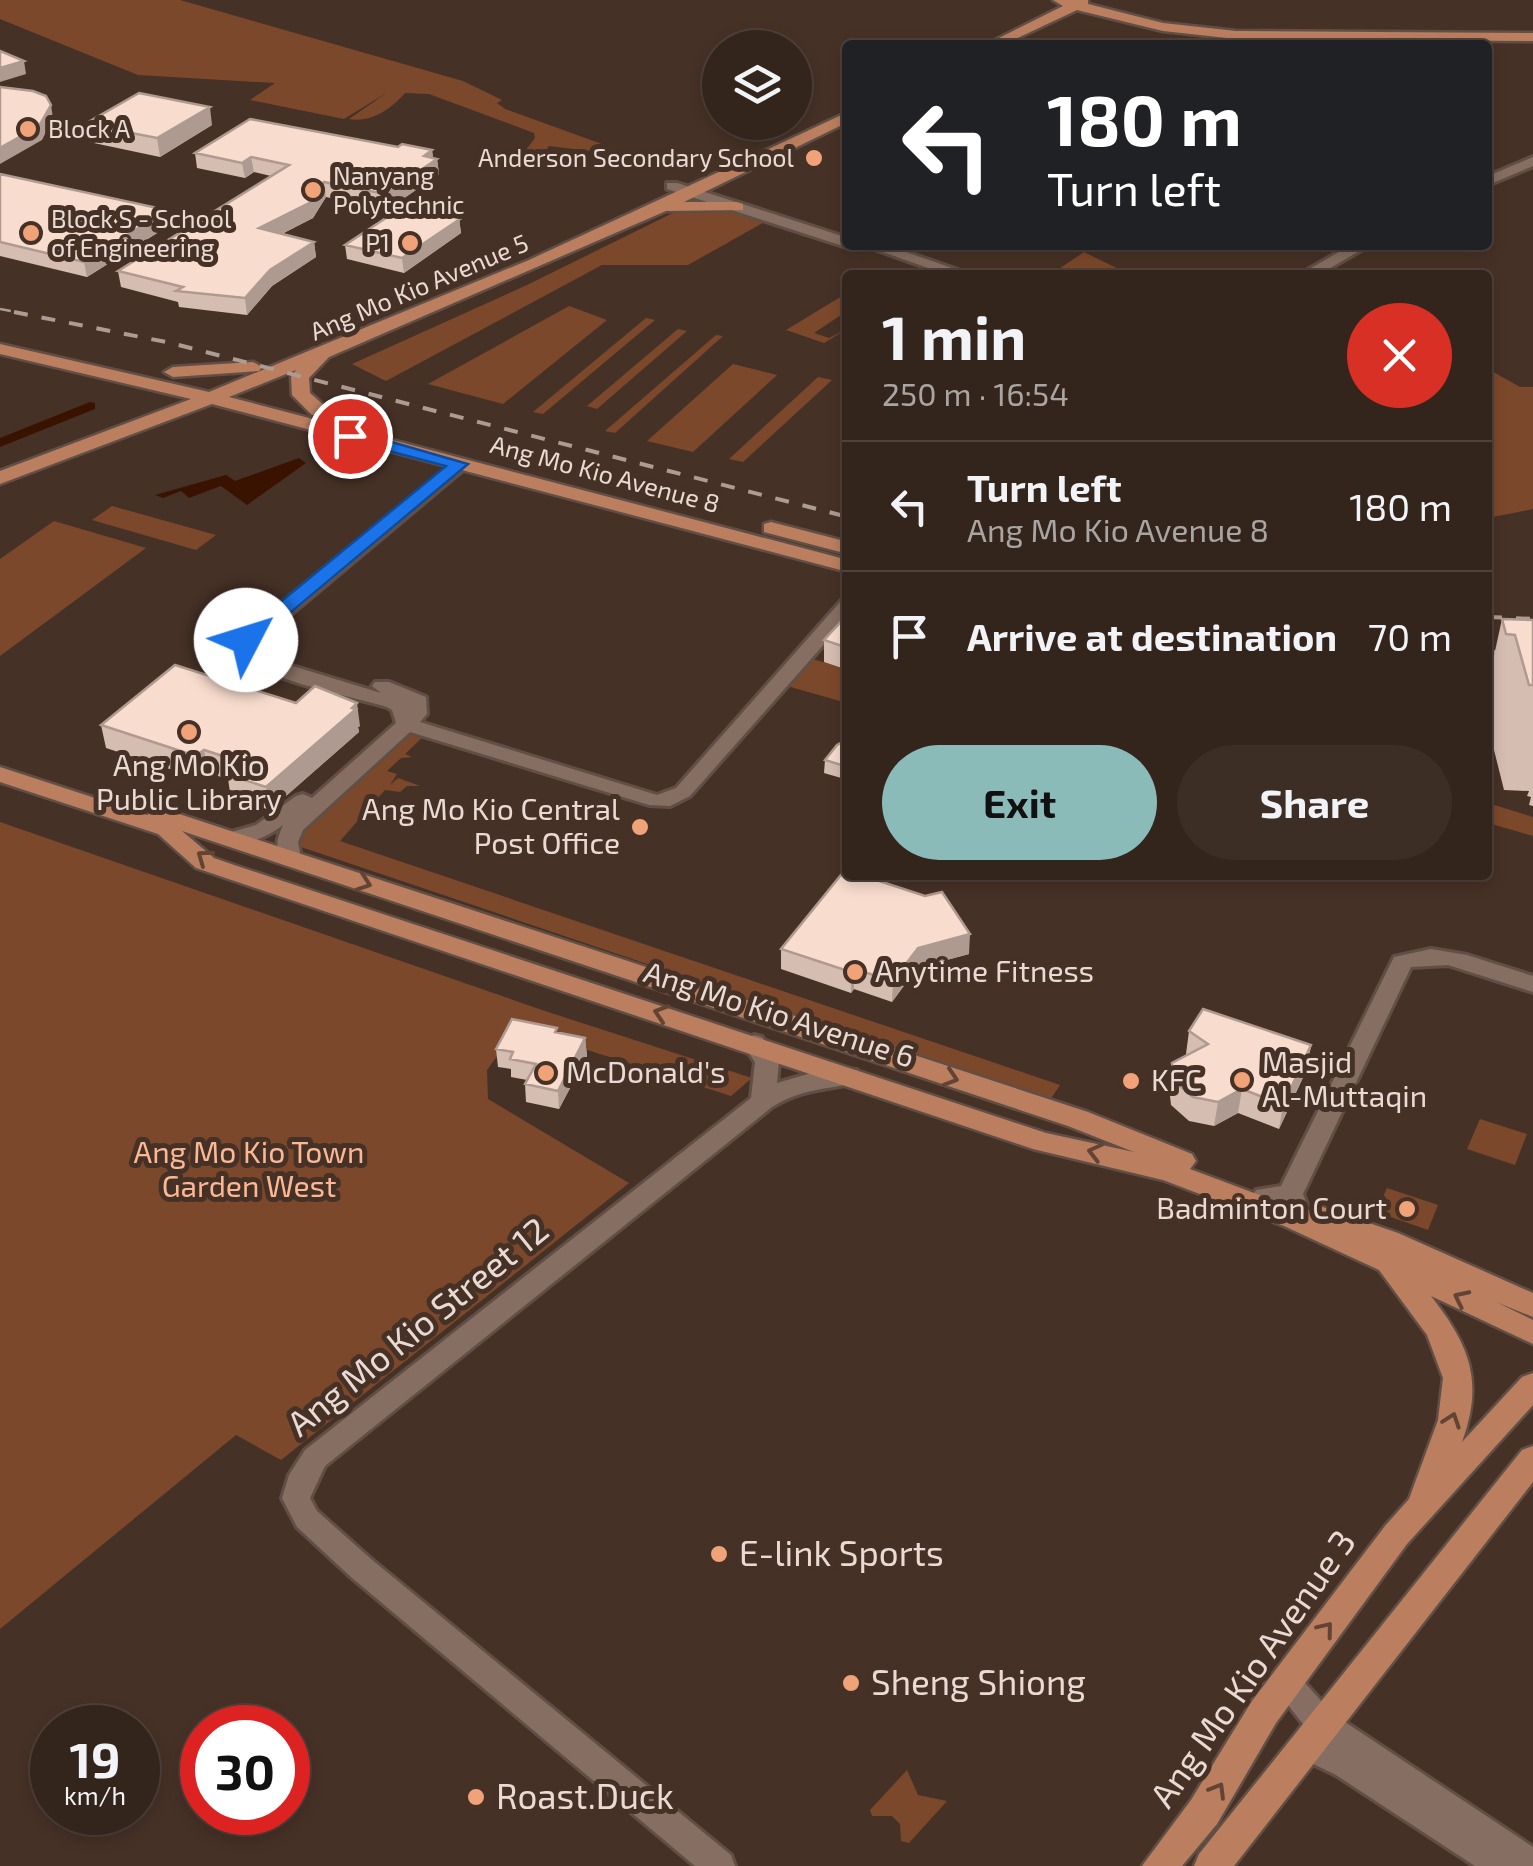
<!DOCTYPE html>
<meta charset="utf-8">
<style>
:root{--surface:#34251c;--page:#3c2d25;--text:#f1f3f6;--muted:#a9a5a3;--line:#4e423b;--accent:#8bbbb9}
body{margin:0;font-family:"Exo 2",sans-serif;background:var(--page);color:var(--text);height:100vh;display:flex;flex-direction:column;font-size:38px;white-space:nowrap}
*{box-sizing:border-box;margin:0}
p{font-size:32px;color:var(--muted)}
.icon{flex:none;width:55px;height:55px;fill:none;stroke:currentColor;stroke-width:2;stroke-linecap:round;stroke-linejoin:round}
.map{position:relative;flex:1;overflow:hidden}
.sheet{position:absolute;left:842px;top:270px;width:650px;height:610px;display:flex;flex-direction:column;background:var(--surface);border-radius:10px;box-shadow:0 5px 15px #0003,0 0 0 2px var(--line)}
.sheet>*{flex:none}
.top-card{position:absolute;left:842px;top:40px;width:650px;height:210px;border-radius:10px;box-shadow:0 5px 15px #0003,0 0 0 2px var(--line);background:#202124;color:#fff;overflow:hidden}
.buttons{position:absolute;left:702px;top:30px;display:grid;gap:20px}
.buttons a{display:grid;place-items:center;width:110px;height:110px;border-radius:50%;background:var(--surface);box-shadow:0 5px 15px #0003,0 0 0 2px var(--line);font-size:50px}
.speed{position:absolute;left:30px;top:1705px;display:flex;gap:20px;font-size:50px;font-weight:700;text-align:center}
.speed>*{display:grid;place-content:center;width:130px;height:130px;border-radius:50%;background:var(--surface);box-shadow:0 5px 15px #0003,0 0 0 2px var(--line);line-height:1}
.speed small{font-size:25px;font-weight:400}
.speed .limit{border:15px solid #d22;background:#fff;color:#111}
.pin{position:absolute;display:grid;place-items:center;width:85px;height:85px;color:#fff;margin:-42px;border:5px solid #fff;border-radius:50%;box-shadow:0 2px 10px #0007}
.me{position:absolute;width:110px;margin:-55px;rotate:50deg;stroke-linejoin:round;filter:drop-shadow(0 0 8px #0008)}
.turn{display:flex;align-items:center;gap:35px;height:210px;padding:0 40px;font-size:45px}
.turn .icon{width:130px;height:130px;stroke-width:2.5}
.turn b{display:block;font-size:70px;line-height:85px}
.round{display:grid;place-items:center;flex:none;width:105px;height:105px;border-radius:52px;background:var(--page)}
.summary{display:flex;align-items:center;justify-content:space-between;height:170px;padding:0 40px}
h1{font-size:60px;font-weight:700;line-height:75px}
.primary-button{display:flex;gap:20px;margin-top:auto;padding:20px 40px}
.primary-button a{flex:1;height:115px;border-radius:60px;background:var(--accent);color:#111;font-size:40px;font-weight:700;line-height:115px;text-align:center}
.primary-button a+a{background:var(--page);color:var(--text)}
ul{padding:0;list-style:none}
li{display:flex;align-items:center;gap:30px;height:130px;padding:0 40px;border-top:2px solid var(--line)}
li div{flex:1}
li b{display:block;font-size:38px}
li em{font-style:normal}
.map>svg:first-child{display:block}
.green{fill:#7c482b}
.water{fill:#391300}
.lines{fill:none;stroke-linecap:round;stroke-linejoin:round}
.canal{fill:#391300;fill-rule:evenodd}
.minor-casing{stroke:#614f45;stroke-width:6}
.major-casing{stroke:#614f45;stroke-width:5}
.minor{fill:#876e62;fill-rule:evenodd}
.major{fill:#bb7f60;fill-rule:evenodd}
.rail-far1{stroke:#ac9c93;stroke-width:2.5;stroke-dasharray:11 11;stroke-linecap:butt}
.rail{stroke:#ac9c93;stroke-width:4;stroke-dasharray:14 14;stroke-linecap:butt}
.wall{fill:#d5bdb1}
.shaded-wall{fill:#ae9a90}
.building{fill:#f8dcce;stroke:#ae9a90;stroke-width:2.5}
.oneway{stroke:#634434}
.route{fill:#1a73e8;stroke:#114b97;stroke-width:2.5}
.poi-dot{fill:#f0a279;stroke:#463126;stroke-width:4}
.labels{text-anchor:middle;stroke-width:10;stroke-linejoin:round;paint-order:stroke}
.far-poi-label{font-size:25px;fill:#e9dbd4;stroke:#463126;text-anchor:start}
.far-street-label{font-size:25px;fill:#e9dbd4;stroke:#463126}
.poi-label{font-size:30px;fill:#e9dbd4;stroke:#463126;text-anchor:start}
.street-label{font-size:30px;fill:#e9dbd4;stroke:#463126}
.park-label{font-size:30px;fill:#fcb794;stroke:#463126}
.near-street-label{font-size:35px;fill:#e9dbd4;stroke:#463126}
.near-poi-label{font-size:35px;fill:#e9dbd4;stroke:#463126;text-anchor:start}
</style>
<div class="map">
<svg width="1533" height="1866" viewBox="0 0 1533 1866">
<rect width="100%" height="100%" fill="#463126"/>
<!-- green -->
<path class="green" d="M0,0H180L463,81L502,100L497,103L505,109L610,147L599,152L549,146L544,153L525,151L535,138L534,133L429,94L405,93C391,109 371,123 349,119L388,92L344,119L250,100L275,83L138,75L0,19Z
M711,206L766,221L688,265H602L386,381L352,364L527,285L685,207Z
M1084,252L1131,275H1050Z
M847,293V311L814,333L829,338L847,329L824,343L786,330Z
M569,306L607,320L503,404L428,384Z
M646,318L655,320L543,414L533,412Z
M678,329L687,331L597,409L587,406Z
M716,335L723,336L615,433L605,431Z
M733,364L777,375L693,452L647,441Z
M1488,369L1520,387H1533V509L1488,518Z
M818,377L832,380L743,462L729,459Z
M112,506L216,535L196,550L92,520Z
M54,521L146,548L0,656V559Z
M812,659L845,668L847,703L787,686Z
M412,729L427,733L405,754L412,757L401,758L387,771L397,774L390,785L398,778L420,786H407L400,792L385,790L340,841L1060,1085L1050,1100L301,847L297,834Z
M1488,803L1533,817V836L1488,823Z
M0,822L545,1011L752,1078L731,1096L572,1045L514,1033L487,1070L488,1099L629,1183L281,1460L236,1435L0,1629Z
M1480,1119L1527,1134L1515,1165L1467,1149Z
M1387,1188L1438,1205L1428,1230L1376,1212Z
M907,1770L918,1795L947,1801L909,1843L901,1841L900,1824L892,1816H872L870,1810Z"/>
<!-- water -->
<path class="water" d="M299,458L306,463L247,505L221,486L189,498L181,491L163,498L155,495L226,475L235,481Z"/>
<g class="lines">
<!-- canal -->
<path class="canal" d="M90,402L95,403V409L0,447V438Z"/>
<defs>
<path id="minor" d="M1533,157V166L1488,185V176Z
M667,183H677L848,238V245H854L843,246L667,189Z
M863,245H886L972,275H948Z
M1351,245H1370L1318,275H1299Z
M459,459L465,460V468L253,646L273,660L381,693L372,686L375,682H389L426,697L427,714L420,722L657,795L676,788L841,601L848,599V617L690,796L670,806L649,805L410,732L303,830L298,842L301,858L298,863H282C274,850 277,838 283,825C268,837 244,847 225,844L222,839L225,834L256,825L296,796L303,794L312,798L396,723L392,710L387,707C344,694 262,681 232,648L236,640Z
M1431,949L1467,955L1533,976V992L1448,965L1411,967L1303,1194L1308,1207L1304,1214H1286L1281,1204L1256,1202L1252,1196L1256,1190L1281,1186L1394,957Z
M754,1035L762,1037L779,1061L777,1083L825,1069L857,1070L860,1076L857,1082C823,1091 805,1087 772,1107L325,1466L310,1498L317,1511L371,1559L731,1855L735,1866H695L351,1577L297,1527L282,1498L289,1475L305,1450L751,1098L755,1062L742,1043Z
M1285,1669L1296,1673L1333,1714L1533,1847V1866H1475L1336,1775L1297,1756L1292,1746L1297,1736L1310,1733L1270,1682L1274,1673Z"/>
<path id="major" d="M1053,0H1088V4L1163,23L1236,31L1533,33V41L1236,39L1163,31L1077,10L1003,45H985L1063,6Z
M848,112V122L684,202H737L743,204V210L666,211L329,357L309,378L310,393L326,407V415H312L292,395L291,377L296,370L229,397L848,560V572L212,404L0,484V471L191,399L0,354V344L209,392L529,260Z
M253,362L262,367L259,371L173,377L164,372L173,367Z
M771,522L848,542V554L764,532V524Z
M1488,662L1533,666V680L1488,675Z
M0,767L147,815L159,808L167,810L1088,1112L1192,1154L1196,1161L1190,1169L1305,1212L1317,1205L1398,1233L1533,1293V1317L1496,1302L1533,1320V1344L1431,1296C1470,1346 1484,1381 1462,1442L1522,1377L1533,1373V1405L1407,1544L1276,1723L1217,1824L1182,1866H1142L1191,1800L1252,1701L1385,1526L1409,1499L1438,1420L1443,1378L1427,1335L1379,1270L1284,1226L1163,1180L1033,1149L196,868L158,834L0,782ZM182,831L1068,1126L1134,1152L1046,1133L237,866L214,858Z
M1533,1446V1482L1234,1866H1194L1199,1854L1522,1450Z"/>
</defs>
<!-- minor casing -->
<use href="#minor" class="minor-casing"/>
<!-- major casing -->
<use href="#major" class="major-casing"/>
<!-- minor -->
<use href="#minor" class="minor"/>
<!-- major -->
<use href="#major" class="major"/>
<!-- rail-far1 -->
<path class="rail-far1" d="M0,309L26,314"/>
<!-- rail -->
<path class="rail" d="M14,312L171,343L848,517
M1488,617L1533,619
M1488,652L1533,654"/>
</g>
<!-- wall -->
<path class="wall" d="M85,124L212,125L160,157L89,142Z
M398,147L432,150L433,158L437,159L439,174L387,210L326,197L313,218L282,234L314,242L316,257L272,286L247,315L179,307L178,302L121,287L118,271L271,176L254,172L245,178L197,168L195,153Z
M0,174L170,225L87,277L0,256Z
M458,211L461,233L404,273L347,259L345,245Z
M848,614V670L824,662V640Z
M1502,619L1533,620V806L1529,805L1531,797L1527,796L1529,791L1504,790L1491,738H1488V683Z
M101,725L360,726L358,727L359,732L270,810L236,799L235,794L230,792L228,779L208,773L200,779L106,748Z
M848,739V780L824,773L825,760Z
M781,949L969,954L917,968L892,1002L854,989L851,993L781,969Z
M1189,1031L1311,1045L1307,1069L1279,1129L1238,1113L1214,1126L1189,1121L1171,1105L1169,1087L1172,1063L1187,1055L1186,1054Z
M558,1033L585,1038L587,1056L559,1109L526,1102L525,1084L527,1080L511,1077V1069L498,1067L496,1049Z"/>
<!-- shaded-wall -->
<path class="shaded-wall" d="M24,61L26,74L0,82V68Z
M51,105L53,118L42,140L0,164V148Z
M210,107L212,125L160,157L157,138Z
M432,150L433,161L437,159L439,174L387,210L385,194L424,156Z
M251,157L254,172L245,178L242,163Z
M324,182L326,197L313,218L261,244L259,228Z
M167,210L170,225L87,277L84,262Z
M458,211L461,233L404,273L402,258L450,216Z
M314,242L316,257L272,286L247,315L245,298L270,270Z
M357,703L360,726L358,727L359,732L270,810L266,787Z
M204,750L208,773L200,779L196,756Z
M970,934L969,954L917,968L892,1002L893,981L918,948Z
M854,969V989L851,993V972Z
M585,1038L587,1056L559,1109L558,1091Z
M1311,1045L1307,1069L1279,1129L1283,1105Z
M1242,1089L1238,1113L1214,1126L1218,1102Z"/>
<!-- building -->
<path class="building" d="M0,51L24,61L0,68Z
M0,87L33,91L46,96L51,105L39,126L0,148Z
M139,93L210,107L157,138L85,124Z
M250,119L398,147L402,144L432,150L424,156L437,159L385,194L324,182L311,202L259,228L314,242L270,270L245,298L176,291L183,287L118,271L289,165L251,157L242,163L195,153Z
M0,174L167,210L84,262L0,242Z
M410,202L458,211L450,216L460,219L402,258L345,245Z
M848,614V648L824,640Z
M1502,619L1533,620V685H1529L1515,635L1506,634Z
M175,665L296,703L315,686L357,703L352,708L356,709L266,787L232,776L235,773L226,769L232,759L204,750L196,756L101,725Z
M848,739V767L825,760L837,745Z
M845,870H848V875H861L925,896L942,892L970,934L918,948L893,981L854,969L851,972L781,949Z
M1203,1009L1311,1045L1283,1105L1242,1089L1218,1102L1193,1097L1174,1081L1172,1063L1208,1044L1189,1031Z
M512,1019L557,1028L555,1032L585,1038L558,1091L525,1084L536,1064L510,1059L513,1052L496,1049Z"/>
<!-- one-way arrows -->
<defs><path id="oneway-chevron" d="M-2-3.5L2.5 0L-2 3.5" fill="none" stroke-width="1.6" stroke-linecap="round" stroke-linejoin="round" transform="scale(2.5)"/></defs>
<g class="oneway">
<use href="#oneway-chevron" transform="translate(204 857) rotate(-144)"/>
<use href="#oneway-chevron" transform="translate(364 883) rotate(19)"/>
<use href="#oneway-chevron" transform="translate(661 1013) rotate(-162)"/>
<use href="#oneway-chevron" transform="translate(951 1078) rotate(18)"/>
<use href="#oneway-chevron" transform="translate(1095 1152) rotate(-166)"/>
<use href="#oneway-chevron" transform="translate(1461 1298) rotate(-154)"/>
<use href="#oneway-chevron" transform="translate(1452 1420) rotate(-71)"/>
<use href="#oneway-chevron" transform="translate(1326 1629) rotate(-51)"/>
<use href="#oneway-chevron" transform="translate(1218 1790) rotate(-59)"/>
</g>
<!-- route -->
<path class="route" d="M350,430L468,464L253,644H239V636L446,466L343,439L341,436Z"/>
<!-- markers -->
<g class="poi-dot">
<circle cx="28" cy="129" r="10"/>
<circle cx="814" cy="158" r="10"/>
<circle cx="313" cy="190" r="10"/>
<circle cx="31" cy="233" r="10"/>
<circle cx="410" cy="243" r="10"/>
<circle cx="189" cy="732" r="10"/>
<circle cx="640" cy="827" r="10"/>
<circle cx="855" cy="972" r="10"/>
<circle cx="546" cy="1073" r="10"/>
<circle cx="1242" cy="1080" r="10"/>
<circle cx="1131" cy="1081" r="10"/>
<circle cx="1407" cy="1209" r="10"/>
<circle cx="719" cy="1554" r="10"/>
<circle cx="851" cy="1683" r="10"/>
<circle cx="476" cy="1797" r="10"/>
</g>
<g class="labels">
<!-- far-poi labels -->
<g class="far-poi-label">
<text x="48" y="138">Block A</text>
<text x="794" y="167" text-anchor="end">Anderson Secondary School</text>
<text x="333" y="185">Nanyang<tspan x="333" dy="29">Polytechnic</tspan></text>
<text x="51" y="228">Block S - School<tspan x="51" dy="29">of Engineering</tspan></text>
<text x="390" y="252" text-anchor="end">P1</text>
</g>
<!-- far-street labels -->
<g class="far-street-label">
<text transform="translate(419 287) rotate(-23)" y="9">Ang Mo Kio Avenue 5</text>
<text transform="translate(605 474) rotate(15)" y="9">Ang Mo Kio Avenue 8</text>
</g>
<!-- poi labels -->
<g class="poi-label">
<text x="189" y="776" text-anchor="middle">Ang Mo Kio<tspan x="189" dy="34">Public Library</tspan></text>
<text x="620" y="820" text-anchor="end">Ang Mo Kio Central<tspan x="620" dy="34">Post Office</tspan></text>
<text x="875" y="982">Anytime Fitness</text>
<text x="1262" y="1073">Masjid<tspan x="1262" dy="34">Al-Muttaqin</tspan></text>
<text x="566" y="1083">McDonald's</text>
<text x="1151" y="1091">KFC</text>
<text x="1387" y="1219" text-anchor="end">Badminton Court</text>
</g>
<!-- street labels -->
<g class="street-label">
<text transform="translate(779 1015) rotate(18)" y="10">Ang Mo Kio Avenue 6</text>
</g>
<!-- park labels -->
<g class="park-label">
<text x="249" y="1163">Ang Mo Kio Town<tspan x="249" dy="34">Garden West</tspan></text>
</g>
<!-- near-street labels -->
<g class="near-street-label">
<text transform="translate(418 1327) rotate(-39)" y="12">Ang Mo Kio Street 12</text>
<text transform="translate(1253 1669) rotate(-55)" y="12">Ang Mo Kio Avenue 3</text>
</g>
<!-- near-poi labels -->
<g class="near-poi-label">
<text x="739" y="1566">E-link Sports</text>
<text x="871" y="1695">Sheng Shiong</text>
<text x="496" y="1809">Roast.Duck</text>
</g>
</g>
</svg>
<div class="buttons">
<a><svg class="icon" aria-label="layers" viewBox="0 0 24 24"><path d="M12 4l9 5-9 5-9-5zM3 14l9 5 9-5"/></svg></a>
</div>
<div class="speed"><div>19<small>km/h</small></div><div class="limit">30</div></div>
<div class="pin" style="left:350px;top:436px;background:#d93025"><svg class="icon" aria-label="arrive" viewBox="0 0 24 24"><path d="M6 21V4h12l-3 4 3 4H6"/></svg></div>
<svg class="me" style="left:246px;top:640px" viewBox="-20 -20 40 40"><circle r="19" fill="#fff"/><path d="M0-13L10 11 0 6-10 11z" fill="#1a73e8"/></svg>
<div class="top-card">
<div class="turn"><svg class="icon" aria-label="left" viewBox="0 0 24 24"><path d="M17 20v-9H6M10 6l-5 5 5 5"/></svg><div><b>180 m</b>Turn left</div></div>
</div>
<section class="sheet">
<div class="summary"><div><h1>1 min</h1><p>250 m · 16:54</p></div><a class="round" style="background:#d93025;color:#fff"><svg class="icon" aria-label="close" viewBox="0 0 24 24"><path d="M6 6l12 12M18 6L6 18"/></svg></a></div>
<ul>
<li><svg class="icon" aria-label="left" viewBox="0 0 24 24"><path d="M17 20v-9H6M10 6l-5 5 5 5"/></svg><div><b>Turn left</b><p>Ang Mo Kio Avenue 8</p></div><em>180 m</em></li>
<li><svg class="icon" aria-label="arrive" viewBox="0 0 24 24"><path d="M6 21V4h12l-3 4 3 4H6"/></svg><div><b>Arrive at destination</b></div><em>70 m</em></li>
</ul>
<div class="primary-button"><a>Exit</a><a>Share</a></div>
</section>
</div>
